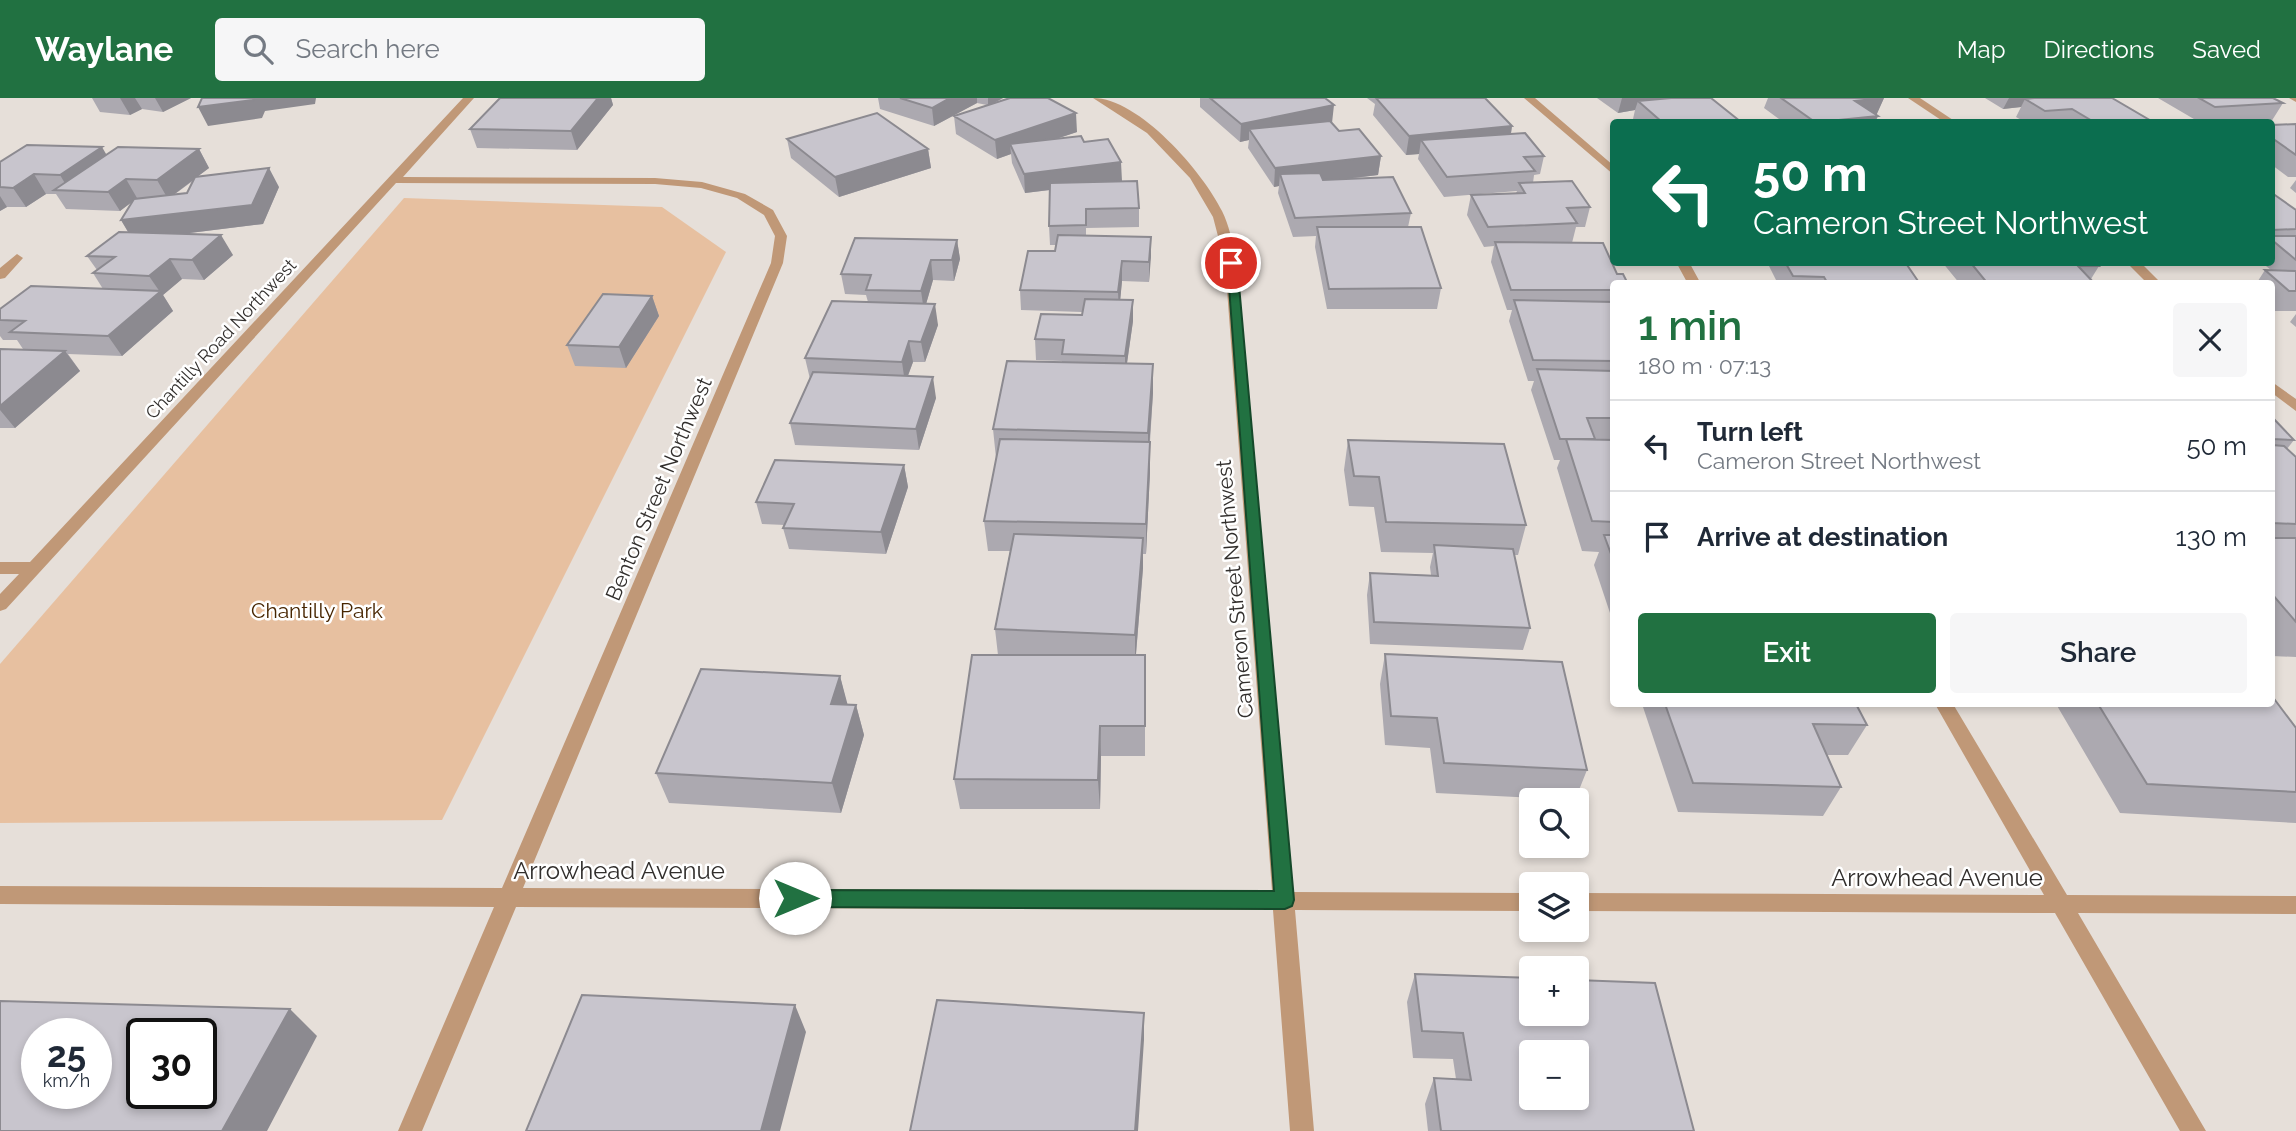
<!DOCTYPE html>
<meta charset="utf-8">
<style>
:root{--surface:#fff;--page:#f6f6f7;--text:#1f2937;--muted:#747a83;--line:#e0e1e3;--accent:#217141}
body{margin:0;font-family:Raleway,sans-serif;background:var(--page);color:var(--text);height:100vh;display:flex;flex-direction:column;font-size:26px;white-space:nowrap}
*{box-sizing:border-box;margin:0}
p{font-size:23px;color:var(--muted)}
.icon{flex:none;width:38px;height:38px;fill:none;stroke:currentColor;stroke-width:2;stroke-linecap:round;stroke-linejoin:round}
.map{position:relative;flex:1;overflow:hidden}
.drawer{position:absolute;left:1610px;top:182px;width:665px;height:427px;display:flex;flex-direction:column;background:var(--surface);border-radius:7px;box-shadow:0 4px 10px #0003}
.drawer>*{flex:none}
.banner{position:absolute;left:1610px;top:21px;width:665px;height:147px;border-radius:7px;box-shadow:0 4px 10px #0003;background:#0b6e4f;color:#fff;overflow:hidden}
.controls{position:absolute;left:1519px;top:690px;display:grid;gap:14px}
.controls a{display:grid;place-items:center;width:70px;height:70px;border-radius:7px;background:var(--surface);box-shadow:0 4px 10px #0003;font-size:35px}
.speed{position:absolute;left:21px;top:920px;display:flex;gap:14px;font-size:35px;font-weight:700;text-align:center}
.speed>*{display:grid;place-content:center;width:91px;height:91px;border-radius:50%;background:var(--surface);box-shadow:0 4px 10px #0003;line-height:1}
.speed small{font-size:18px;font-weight:400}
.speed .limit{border:4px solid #111;border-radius:10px;background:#fff;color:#111}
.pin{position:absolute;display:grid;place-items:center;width:60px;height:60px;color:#fff;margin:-30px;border:4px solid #fff;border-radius:50%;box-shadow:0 2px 7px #0007}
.me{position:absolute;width:77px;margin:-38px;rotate:90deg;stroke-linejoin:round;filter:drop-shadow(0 0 5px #0008)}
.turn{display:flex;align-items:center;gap:24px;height:147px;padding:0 28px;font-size:32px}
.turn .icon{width:91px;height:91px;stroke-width:2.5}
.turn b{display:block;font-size:49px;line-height:60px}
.round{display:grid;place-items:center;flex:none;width:74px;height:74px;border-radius:7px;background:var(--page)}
.headline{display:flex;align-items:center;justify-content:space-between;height:119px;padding:0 28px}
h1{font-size:42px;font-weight:600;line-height:52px;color:var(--accent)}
.primary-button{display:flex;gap:14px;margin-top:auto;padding:14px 28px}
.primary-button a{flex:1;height:80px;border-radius:7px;background:var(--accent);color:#fff;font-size:28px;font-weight:600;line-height:80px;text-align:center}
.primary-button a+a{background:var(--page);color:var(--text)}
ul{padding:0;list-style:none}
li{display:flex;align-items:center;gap:21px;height:91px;padding:0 28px;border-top:2px solid var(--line)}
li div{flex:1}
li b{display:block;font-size:26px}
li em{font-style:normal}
header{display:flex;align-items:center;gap:42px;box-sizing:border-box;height:98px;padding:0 35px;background:var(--accent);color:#fff}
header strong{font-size:33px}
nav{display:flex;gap:38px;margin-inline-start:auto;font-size:24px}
.search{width:490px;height:63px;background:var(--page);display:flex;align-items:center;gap:18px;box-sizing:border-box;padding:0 24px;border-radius:7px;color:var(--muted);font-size:26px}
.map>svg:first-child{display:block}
.green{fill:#e7c0a0}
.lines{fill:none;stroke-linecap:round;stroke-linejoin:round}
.minor{fill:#c09877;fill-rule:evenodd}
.wall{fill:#aca9b0;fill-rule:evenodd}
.shaded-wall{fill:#8c8a90}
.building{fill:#c8c5cd;stroke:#8c8a90;stroke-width:2;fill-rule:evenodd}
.route{fill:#217141;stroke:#15492a;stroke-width:2}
.labels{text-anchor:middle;stroke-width:5;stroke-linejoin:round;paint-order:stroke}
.far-street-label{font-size:18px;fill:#312e2c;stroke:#fff}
.street-label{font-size:21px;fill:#312e2c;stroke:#fff}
.park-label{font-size:21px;fill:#472500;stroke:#fff}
.near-street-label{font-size:24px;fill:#312e2c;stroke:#fff}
</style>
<header>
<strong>Waylane</strong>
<div class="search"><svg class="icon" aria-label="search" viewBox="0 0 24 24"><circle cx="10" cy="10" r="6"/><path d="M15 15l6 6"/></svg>Search here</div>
<nav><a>Map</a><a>Directions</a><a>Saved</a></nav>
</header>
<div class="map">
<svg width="2296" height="1033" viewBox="0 0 2296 1033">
<rect width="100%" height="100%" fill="#e6dfd9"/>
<!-- green -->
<path class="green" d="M404,100L662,109L726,154L442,722L0,725V566Z"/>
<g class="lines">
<!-- minor -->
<path class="minor" d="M463,0H474L403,79L655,80L702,84L745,96L773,112L787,138L783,165L523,790L1272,793L1225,165L1213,119L1190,80L1147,35L1093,0C1139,0 1203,74 1222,113C1230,129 1233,148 1237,165L1293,794L1531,795V813L1295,812L1314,1033H1290L1273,812L516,809L422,1033H398L494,809L0,806V788L502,790L771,165L775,138L764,117L737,100L701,90L655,86L396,85L6,511L0,513V496L19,476H0V464H30Z
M1524,0H1535L1614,68V77Z
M1908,0H1920L1956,24H1944Z
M2289,0H2296V4Z
M17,156L23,160L5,180L0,181V170Z
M1676,164H1689L1701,186H1688Z
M2126,164H2140L2162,186H2148Z
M2272,284L2296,301V313L2272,295Z
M1935,606H1953L2067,797L2296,798V816L2078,815L2206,1033H2180L2055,815L1577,813V795L2044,797Z"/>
</g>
<!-- wall -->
<path class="wall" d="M92,0H191L163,14L142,11L130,17L100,14Z
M500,0H611L613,7L577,52L477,50L470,31Z
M878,0H1003L993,6L1077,34L1056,41L1084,44L1122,83L1114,84L1139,110V129L1086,130V138L1151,139L1149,184L1122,183L1120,202H1133V223L1127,265L1153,266V295L1150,344V374L1146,456H1143V470L1136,557H1145V658H1101L1100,711H960L954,681L998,557L995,531L1010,453H988L984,423L996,360L993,331L1062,264V263L1036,262L1035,241L1082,217V214L1021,212L1020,192L1055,153L1056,147H1050L1049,128L1050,92L1025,95L1012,65L1011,56L997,61L956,36L954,18L987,7L977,5L934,28L880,11Z
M1200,0H1325L1332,25L1339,33L1381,58L1378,77L1348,81L1411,115L1408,129L1441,190L1437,211H1327L1315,149L1316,138L1293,139L1278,95L1279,88L1274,89L1248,50L1249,42L1240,44L1200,9Z
M1367,0H1485L1512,28L1511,36L1544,58L1540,76L1534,77L1533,85L1590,109L1585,129H1576L1572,145L1614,186V527L1594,467L1599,454L1582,453L1557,370L1560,362H1554L1531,292L1534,283H1528L1509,223L1512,212H1507L1491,164L1494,148L1484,149L1467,117L1471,97L1516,95L1517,93L1444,99L1418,61L1419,56L1406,57L1373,17L1375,6Z
M1597,0H1711L1741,24H1637L1633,21L1635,12L1618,15Z
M1768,0H1884L1876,17L1878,18L1875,24H1783L1764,10Z
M1985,0H2112L2153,24H2025L2016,19L2021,9L2003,11Z
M2158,0H2273L2283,5L2271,24H2199Z
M2296,26V79H2288L2272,67V27Z
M787,41L928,51L931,70L839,99L791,60Z
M199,51L209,70L198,78L279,89L263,126L182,136L233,157L204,182L182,181L163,197L173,213L122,258L68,256L80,273L15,330H0V251H23L17,242H3L0,238V211L103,191L93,175L97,172L87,158L128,134L121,122L132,104L120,113L66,111L56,96H46L26,109H7L0,113V64ZM194,82L187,95L175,96Z
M2296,82V95L2290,90Z
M2272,95L2296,112V213H2274L2272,210V186H2256L2265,172H2271L2261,164H2272Z
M957,142L960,161L954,183L933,182L926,206L938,227L925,264H913L908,278L936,300L919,352L795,347L790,325L810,281L805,260L868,204L866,197L845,196L841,176Z
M1767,164H1905L1920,186H1778Z
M1942,164H2096L2099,168L2091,181L2095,186H1960Z
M652,198L659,218L626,270L575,268L567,247Z
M2296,216V229L2290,224Z
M2272,319L2294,342L2287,351L2296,359V559L2272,558Z
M1348,342L1526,427L1518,457H1514L1530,530L1523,552L1370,546L1367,497L1370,475L1431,477L1430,469L1433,455L1381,454L1374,409L1349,408L1344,372Z
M904,367L908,389L886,456L789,451L783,430L785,427L762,426L756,404Z
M1385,556L1587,672L1575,702L1436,695L1430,650L1385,647L1380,586Z
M840,578L847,607H856L864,637L841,715L669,705L656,675Z
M1642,606H1856L1867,627L1848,657H1827L1841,689L1823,718L1678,714Z
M2056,606H2272L2296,630V725L2120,715Z
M1415,876L1694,1033H1428L1425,1006L1434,980L1456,981L1453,961L1413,960L1407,904Z"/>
<!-- shaded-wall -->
<path class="shaded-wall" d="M120,0H135L142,11L130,17Z
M155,0H191L163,14Z
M254,0H316L315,6L265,13L262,20L208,28L198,9Z
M598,0H611L613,7L577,52L571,33Z
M950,0H977V5L934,28L932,10Z
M988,0H1003L988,8Z
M1622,0H1704L1638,3L1635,12L1618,15Z
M1884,0L1876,18L1855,3Z
M2009,0H2072L2025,1L2021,9L2003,11Z
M1334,7L1332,25L1249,31V42L1240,44L1241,26Z
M1076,15L1077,34L1014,55L1010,46L1011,56L997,61L995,42Z
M1878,18L1875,24H1819Z
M1512,28L1509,47L1421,42L1419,56L1406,57L1409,38Z
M102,49L113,68L69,92L60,77Z
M199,51L209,70L168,101L157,82Z
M928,51L931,70L839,99L835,79Z
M1381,58L1378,77L1284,88L1280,76L1279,88L1274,89L1275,70Z
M1121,64L1122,83L1025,95L1024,76Z
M269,70L279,89L263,126L133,142L121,122Z
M34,76L46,96L26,109L13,90Z
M126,81L137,100L120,113L108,94Z
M0,98L7,109L0,113Z
M221,137L233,157L204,182L192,162Z
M1151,139V159L1149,184V164Z
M957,142L960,161L954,183L952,162Z
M170,161L182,181L163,197L173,213L122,258L108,238L160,194L149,178Z
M931,162L933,182L924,213L921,193Z
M1122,163V183L1119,215L1118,194Z
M652,198L659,218L626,270L619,249Z
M1133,202V223L1125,279V258Z
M935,206L938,227L925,264L921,244Z
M909,243L913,264L905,285L902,264Z
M65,253L80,273L15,330L0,312V308Z
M1153,266V295L1148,365V335Z
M933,279L936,300L919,352L916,331Z
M1150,344V374L1146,456V426Z
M904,367L908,389L886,456L881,434Z
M1143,440V470L1135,567V537Z
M840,578L848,608L831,606Z
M856,607L864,637L841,715L832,685Z
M1100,628L1101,658L1100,711L1098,682Z
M795,907L806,934L780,1033H761Z
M290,911L317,938L267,1033H222Z
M1144,915V942L1138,1033H1135Z"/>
<!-- building -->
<path class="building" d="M202,0H254L253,2L198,9Z
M500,0H598L571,33L470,31Z
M900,0H950L932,10Z
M1010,0H1048L1076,15L995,42L954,18Z
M1210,0H1325L1334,7L1241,26Z
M1376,0H1485L1512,28L1409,38Z
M1671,0H1711L1741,24H1662L1638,3Z
M1781,0H1883L1855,3L1878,18L1819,24H1815Z
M2034,0H2112L2153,24H2094L2072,11L2045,13L2025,1Z
M2199,0H2273L2283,5L2215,9Z
M877,15L928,51L835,79L787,41Z
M1330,23L1339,33L1359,31L1381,58L1275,70L1249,31Z
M2296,26V57L2272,40V27Z
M1525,35L1544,58L1524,59L1535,73L1447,79L1421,42Z
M1081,38L1084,44L1108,41L1121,64L1024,76L1010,46Z
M27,47L102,49L60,77L34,76L13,90L0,89V64Z
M118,49L199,51L157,82L126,81L108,94L54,92Z
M269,70L252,107L121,122L134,101L187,95L195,79Z
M1320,75L1323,82L1393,79L1411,115L1295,120L1280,76Z
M1137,83L1139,110L1086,111V127L1049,128L1050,85Z
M1572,83L1590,109L1567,110L1577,125L1488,129L1471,97L1525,95L1519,85Z
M2272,95L2296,112V131L2272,132Z
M1317,129H1421L1441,190L1329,191Z
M119,134L221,137L192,162L170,161L149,178L93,175L115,159L87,158Z
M1058,137L1151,139L1149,164L1122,163L1118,194L1020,192L1028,153H1055Z
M2272,138H2296V162L2272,142Z
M855,140L957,142L952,162H931L921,193L866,192L871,177L841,176Z
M1495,144L1603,145L1617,176H1623L1628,186H1614V192H1511Z
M1785,164H1905L1920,186H1828L1824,179L1793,178Z
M1970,164H2096L2099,168H2078L2095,186H1988Z
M2265,172L2296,173V193H2289Z
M31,188L161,193L108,238L10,234L25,223L0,222V211Z
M603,196L652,198L619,249L567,247Z
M1085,201L1133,202L1125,258L1062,256L1064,242L1035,241L1041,216L1082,217Z
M1514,202L1614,204V263L1533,262Z
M832,203L935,206L921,244L909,243L902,264L805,260Z
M0,251L65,253L0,308Z
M1007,263L1153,266L1148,335L993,331Z
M1537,271L1614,273V320H1587L1595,341H1560Z
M813,274L933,279L916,331L790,325Z
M2272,319L2294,342L2272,341Z
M1000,341L1150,344L1146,426L984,423Z
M1566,341L1614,342V424L1592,423Z
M1348,342L1504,346L1526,427L1386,424L1379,379L1354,378Z
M2272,347L2284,348L2296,359V426L2272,425Z
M775,362L904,367L881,434L783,430L794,406L756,404Z
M1014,436L1143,440L1135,537L995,531Z
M1604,437H1614V464Z
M2272,440H2296V524L2272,496Z
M1434,447L1513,451L1530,530L1374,524L1370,475L1438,478Z
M1385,556L1562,564L1587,672L1444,665L1437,620L1391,618Z
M972,557H1145V628H1100L1098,682L954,681Z
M701,571L840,578L831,606L856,607L832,685L656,675Z
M2272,598L2296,630V694L2147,686L2098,606H2272Z
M1665,606H1856L1867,627L1813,626L1841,689L1693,685Z
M1415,876L1531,880V915H1577V882L1655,885L1694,1033H1441L1434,980L1471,982L1463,935L1422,933ZM1531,954H1577V999H1531Z
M582,897L795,907L761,1033H526Z
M937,902L1144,915L1135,1033H910Z
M0,903L290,911L222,1033H0ZM37,936H96V996H37ZM142,936H201V996H142Z"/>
<!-- route -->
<path class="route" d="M1227,162L1237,165L1294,802L1292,808L1285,811L795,809L788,806L785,800L788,794L795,792L1274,793Z"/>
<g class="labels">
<!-- far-street labels -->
<g class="far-street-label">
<text transform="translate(221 241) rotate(-47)" y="6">Chantilly Road Northwest</text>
</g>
<!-- street labels -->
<g class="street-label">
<text transform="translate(659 391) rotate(-67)" y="7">Benton Street Northwest</text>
<text transform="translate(1235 491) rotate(-95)" y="7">Cameron Street Northwest</text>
</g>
<!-- park labels -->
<g class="park-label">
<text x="317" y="520">Chantilly Park</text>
</g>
<!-- near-street labels -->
<g class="near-street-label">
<text x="619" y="781">Arrowhead Avenue</text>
<text x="1937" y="788">Arrowhead Avenue</text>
</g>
</g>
</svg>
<div class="controls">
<a><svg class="icon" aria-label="search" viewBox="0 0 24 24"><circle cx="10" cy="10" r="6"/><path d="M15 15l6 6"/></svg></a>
<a><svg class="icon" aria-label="layers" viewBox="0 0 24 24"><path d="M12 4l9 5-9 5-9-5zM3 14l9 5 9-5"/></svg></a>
<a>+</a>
<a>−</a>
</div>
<div class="speed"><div>25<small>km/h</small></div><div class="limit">30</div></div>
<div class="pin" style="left:1231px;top:165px;background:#d93025"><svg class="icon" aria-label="arrive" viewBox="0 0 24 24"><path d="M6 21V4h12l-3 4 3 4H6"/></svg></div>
<svg class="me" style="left:795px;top:800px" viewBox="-20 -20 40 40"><circle r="19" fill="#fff"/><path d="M0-13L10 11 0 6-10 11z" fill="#217141"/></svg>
<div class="banner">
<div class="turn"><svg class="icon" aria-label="left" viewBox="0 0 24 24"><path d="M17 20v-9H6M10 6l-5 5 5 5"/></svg><div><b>50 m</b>Cameron Street Northwest</div></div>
</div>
<section class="drawer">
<div class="headline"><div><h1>1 min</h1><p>180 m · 07:13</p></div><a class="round"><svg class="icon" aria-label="close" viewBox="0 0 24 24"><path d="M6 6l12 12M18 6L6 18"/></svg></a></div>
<ul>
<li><svg class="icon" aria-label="left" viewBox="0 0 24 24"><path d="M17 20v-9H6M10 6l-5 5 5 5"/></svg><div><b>Turn left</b><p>Cameron Street Northwest</p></div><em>50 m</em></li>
<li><svg class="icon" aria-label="arrive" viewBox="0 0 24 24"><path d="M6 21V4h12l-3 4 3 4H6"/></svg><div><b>Arrive at destination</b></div><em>130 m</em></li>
</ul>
<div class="primary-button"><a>Exit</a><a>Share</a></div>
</section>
</div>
